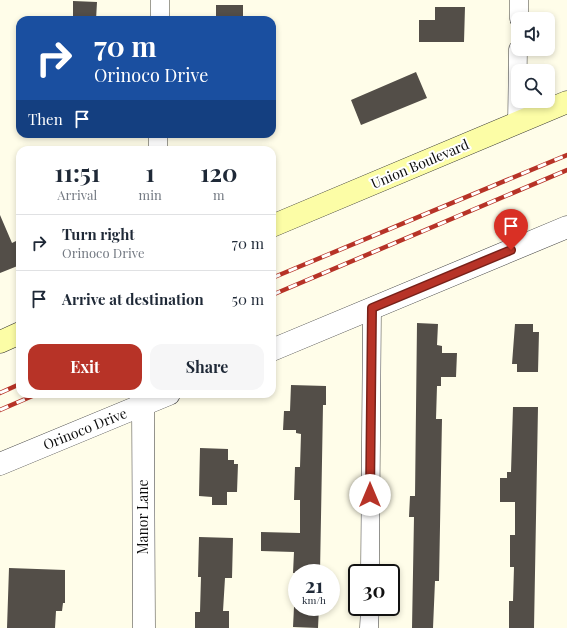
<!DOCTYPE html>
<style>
:root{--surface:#fff;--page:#f6f6f7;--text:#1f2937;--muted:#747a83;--line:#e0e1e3;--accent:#b73327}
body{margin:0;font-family:"Playfair Display",serif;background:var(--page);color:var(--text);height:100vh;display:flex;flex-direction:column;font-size:15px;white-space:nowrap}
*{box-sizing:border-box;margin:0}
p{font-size:13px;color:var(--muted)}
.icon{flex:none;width:22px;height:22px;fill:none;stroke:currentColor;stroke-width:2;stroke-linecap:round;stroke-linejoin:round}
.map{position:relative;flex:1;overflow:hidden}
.details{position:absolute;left:16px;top:146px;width:260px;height:252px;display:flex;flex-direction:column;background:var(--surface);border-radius:12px;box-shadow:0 2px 6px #0003}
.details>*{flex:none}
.hud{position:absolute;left:16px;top:16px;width:260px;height:122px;border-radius:12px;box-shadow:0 2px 6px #0003;background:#1a4fa0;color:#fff;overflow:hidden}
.fabs{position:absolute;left:511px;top:12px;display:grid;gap:8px}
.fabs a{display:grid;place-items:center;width:44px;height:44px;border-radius:8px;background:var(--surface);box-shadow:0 2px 6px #0003;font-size:20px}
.speed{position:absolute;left:288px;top:564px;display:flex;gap:8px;font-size:20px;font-weight:700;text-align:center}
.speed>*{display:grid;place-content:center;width:52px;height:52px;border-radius:50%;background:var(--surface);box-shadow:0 2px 6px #0003;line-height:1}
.speed small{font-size:10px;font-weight:400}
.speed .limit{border:2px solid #111;border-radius:6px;background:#fff;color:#111}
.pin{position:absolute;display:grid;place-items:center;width:34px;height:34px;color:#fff;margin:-41px -17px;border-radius:50% 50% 50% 0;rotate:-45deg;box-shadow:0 0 4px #0007}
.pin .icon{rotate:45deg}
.me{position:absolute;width:44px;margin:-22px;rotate:0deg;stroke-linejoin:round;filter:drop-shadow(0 0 3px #0008)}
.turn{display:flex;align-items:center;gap:14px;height:84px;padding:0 12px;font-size:18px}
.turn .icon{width:52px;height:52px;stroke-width:2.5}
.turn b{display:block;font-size:28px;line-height:34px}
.then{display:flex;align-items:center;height:38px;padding:0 12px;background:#0003;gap:8px;font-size:15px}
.eta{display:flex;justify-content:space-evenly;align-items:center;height:68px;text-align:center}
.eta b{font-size:24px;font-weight:700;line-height:28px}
.primary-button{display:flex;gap:8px;margin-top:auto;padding:8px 12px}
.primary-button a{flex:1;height:46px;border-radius:12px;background:var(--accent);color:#fff;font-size:16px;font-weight:700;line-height:46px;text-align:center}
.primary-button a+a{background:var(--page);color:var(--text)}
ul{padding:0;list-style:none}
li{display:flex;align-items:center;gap:12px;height:56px;padding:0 12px;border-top:1px solid var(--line)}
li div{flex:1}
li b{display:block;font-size:15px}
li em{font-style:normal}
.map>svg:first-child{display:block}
.building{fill:#534e48}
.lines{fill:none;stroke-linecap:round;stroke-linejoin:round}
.minor-casing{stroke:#3e3e3e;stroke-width:19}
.tertiary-casing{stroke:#3e3e3e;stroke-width:23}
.secondary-casing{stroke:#2d2d2d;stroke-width:23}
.minor{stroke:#fff;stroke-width:18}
.tertiary{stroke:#fff;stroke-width:22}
.secondary{stroke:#fcfda6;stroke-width:22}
.rail-casing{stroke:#b73327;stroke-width:4.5}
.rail{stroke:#fff;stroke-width:3;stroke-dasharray:9;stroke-linecap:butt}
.route-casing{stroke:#772119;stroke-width:10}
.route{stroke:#b73327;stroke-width:7}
.labels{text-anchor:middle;stroke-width:4;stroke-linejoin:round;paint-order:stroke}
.street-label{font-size:14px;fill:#0b0b0b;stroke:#fff}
</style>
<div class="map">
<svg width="567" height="628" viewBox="0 0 567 628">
<rect width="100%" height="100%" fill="#fffde9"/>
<!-- building -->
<path class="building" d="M73,1L97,2L96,20H73Z
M216,5H243V20H216Z
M435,7H465L464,42H419V20H435Z
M416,72L427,98L361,125L351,100Z
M0,215L12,243L20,239V265L0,273Z
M417,323L438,324L437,345L442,346V353H457L456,377H441V386H437L436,419H442L441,472L439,581H435L433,628H412L414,517H409L410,496H415Z
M515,324H533V332H539L538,372H517V364H512Z
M291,385L326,386V405H323L320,573H293L294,552L261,551V532L300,533V500H294L295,467H300L301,434L296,433V430H283L284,411H290Z
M513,407H538L534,628H509V601H513L514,567H510V535H515V502H500V478H507V472H511Z
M200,448L228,449V460H234V464H238L237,492H227V505H212V497L199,496Z
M199,537L233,538L232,578H225L223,611H229V628H195V612H200L201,577H198Z
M9,568L65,570V603H63L62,611H56L55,628H7Z
M294,607H319L318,628L293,627Z"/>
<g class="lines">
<defs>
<path id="minor" d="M519,19V0
M160,20V0
M517,123L518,49
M158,150V134
M370,573L372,308
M369,628L370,607"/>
<path id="tertiary" d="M272,350L567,227
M143,405L144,628
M0,464L169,394"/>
<path id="secondary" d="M272,226L567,102
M0,342L20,333"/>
</defs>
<!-- minor casing -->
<use href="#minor" class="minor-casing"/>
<!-- tertiary casing -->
<use href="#tertiary" class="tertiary-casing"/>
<!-- secondary casing -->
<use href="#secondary" class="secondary-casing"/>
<!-- minor -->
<use href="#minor" class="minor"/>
<!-- tertiary -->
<use href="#tertiary" class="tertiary"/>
<!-- secondary -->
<use href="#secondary" class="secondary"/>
<defs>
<path id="rail" d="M272,278L567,155
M272,295L567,170
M0,393L20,384
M0,410L37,394"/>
</defs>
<!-- rail casing -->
<use href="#rail" class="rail-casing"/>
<!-- rail -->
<use href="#rail" class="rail"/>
</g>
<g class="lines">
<defs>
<path id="route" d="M370,495L372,308L511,250"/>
</defs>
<!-- route casing -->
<use href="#route" class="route-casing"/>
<!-- route -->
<use href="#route" class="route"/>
</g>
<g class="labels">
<!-- street labels -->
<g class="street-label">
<text transform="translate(420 164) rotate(-23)" y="5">Union Boulevard</text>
<text transform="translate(85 429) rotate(-22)" y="5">Orinoco Drive</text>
<text transform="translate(143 517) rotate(-90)" y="5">Manor Lane</text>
</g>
</g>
</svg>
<div class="fabs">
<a><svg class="icon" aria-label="sound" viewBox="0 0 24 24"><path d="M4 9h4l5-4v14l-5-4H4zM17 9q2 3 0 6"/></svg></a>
<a><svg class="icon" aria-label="search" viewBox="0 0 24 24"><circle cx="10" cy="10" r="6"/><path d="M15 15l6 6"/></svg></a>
</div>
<div class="speed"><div>21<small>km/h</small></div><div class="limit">30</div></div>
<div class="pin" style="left:511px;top:250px;background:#d93025"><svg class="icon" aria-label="arrive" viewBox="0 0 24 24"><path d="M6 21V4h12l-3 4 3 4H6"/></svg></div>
<svg class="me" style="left:370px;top:495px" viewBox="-20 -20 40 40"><circle r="19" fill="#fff"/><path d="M0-13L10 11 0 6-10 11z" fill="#b73327"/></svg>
<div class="hud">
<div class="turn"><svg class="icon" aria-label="right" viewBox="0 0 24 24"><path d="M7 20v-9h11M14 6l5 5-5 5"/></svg><div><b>70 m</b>Orinoco Drive</div></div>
<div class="then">Then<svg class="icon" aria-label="arrive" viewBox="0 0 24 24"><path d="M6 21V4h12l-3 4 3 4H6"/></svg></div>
</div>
<section class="details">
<div class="eta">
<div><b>11:51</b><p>Arrival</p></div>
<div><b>1</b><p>min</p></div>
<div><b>120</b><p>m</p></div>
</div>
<ul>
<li><svg class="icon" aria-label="right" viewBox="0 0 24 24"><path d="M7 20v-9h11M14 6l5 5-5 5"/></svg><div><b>Turn right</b><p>Orinoco Drive</p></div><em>70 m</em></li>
<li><svg class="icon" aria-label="arrive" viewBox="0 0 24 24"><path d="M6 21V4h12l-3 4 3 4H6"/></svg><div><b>Arrive at destination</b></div><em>50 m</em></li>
</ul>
<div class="primary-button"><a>Exit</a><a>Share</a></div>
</section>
</div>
